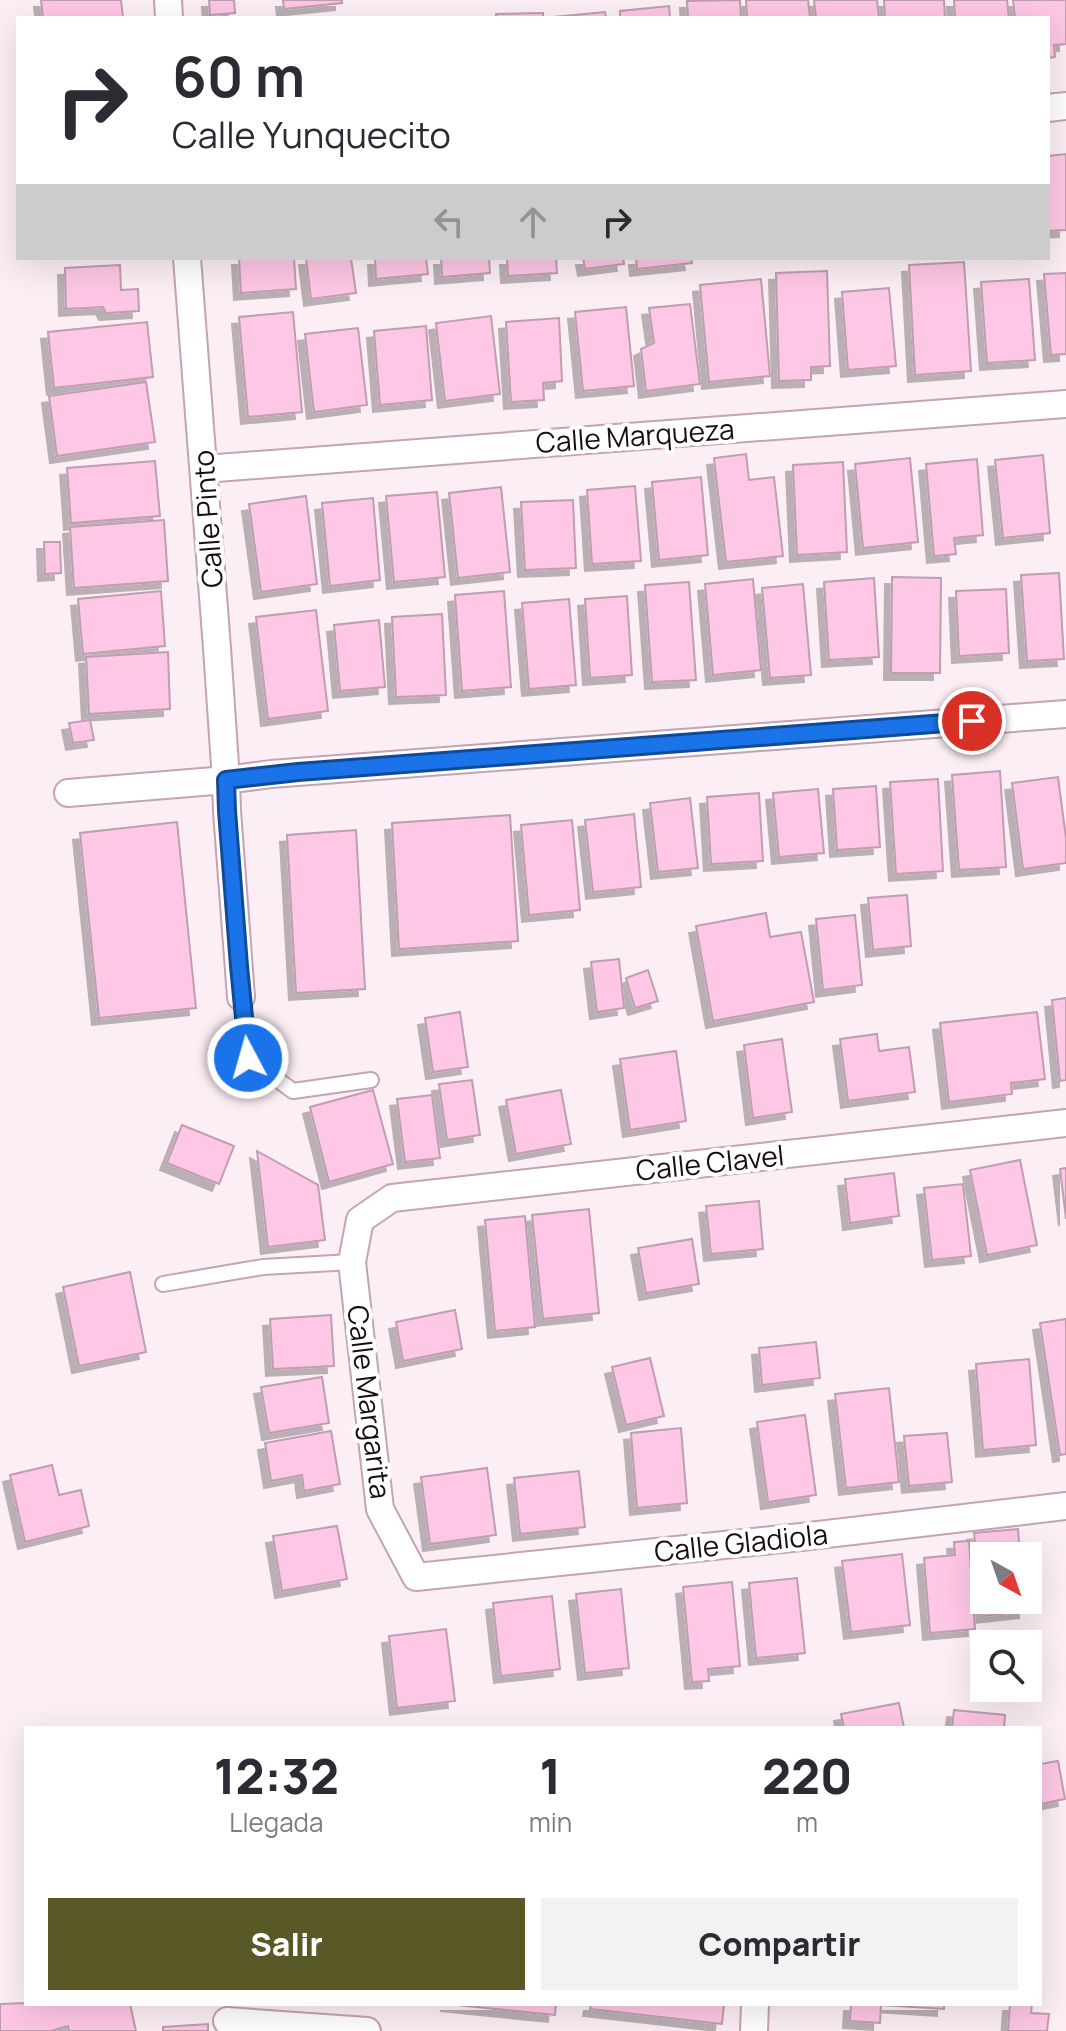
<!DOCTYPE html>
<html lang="es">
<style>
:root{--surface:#fff;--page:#f2f2f3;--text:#2b2b33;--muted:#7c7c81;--accent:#585926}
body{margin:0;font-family:Manrope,sans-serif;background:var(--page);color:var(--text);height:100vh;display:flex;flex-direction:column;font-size:30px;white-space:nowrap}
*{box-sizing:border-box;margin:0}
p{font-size:26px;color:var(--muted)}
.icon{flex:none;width:44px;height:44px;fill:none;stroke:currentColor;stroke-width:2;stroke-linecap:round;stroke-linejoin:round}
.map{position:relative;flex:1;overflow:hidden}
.panel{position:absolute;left:24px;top:1726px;width:1018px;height:280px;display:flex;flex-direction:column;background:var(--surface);border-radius:0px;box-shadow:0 8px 32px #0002}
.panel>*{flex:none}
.guide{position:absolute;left:16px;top:16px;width:1034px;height:244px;border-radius:0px;box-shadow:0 8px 32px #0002;background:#fff;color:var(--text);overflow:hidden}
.needle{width:52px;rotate:140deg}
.fabs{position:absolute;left:970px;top:1542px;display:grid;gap:16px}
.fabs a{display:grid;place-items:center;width:72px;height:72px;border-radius:0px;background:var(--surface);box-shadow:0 8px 32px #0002;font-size:40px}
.pin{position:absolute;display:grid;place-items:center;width:68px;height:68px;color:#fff;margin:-34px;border:4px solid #fff;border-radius:50%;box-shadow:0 2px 8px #0007}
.me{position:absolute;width:88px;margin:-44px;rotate:354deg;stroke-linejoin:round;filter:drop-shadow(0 0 6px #0008)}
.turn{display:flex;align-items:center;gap:28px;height:168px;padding:0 24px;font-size:36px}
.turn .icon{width:104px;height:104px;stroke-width:2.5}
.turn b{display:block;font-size:56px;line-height:68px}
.lanes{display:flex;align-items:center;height:76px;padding:0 24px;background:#0003;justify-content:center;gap:40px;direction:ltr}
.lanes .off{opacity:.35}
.eta{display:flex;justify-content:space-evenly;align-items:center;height:136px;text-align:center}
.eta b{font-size:48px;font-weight:800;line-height:56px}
.action{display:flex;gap:16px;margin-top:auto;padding:16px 24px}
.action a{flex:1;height:92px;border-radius:0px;background:var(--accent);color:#fff;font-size:32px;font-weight:800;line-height:92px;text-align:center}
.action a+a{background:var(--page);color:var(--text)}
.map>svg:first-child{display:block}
.building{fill:#fec7e5;stroke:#be9eaf;stroke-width:2;filter:url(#shadow)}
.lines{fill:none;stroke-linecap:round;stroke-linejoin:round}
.lane-casing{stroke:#c4a3b4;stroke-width:18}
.street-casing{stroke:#c4a3b4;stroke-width:30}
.lane{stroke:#fff;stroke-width:14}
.street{stroke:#fff;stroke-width:26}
.route-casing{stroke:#114b97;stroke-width:20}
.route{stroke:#1a73e8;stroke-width:14}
.labels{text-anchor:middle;stroke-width:8;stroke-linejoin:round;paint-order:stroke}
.street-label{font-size:28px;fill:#180d13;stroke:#fff}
</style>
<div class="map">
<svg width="1066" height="2031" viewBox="0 0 1066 2031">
<defs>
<filter id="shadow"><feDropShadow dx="-7" dy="7" stdDeviation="0" flood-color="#0004"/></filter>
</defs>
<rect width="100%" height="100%" fill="#fceef5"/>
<!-- building -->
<path class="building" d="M41,0H121L123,18H43Z
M209,0H234L235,13L210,15Z
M283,0H342V3L284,9Z
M740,0L741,18H688L687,1Z
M746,0H808L810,18H747Z
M814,0H877L879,18H816Z
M884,0H944L945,18H885Z
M954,0H1007L1009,18H955Z
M1013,0H1066V44L1054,45L1055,57L1048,58V18H1015Z
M669,6L670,18H620V11Z
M605,12L606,18H554V17Z
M543,13V18H496V14Z
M1066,154V230L1048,231V156Z
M239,258H294L296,289L241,293Z
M306,258H351L356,293L311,299Z
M375,258H426L428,274L376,279Z
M441,258H489L490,273L442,277Z
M507,258H556L557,273L508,276Z
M583,258H623L624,264L585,269Z
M636,258H691L692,263L637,269Z
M964,262L971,371L915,375L909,265Z
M120,265L121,290L138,289L139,311L106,313L103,307L66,309L65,268Z
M827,271L830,366L811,367V380L779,381L776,273Z
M1066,273V354L1051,355L1044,274Z
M761,279L770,376L709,382L700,285Z
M1029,279L1035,360L987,363L981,282Z
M889,288L896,366L848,370L842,292Z
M690,304L700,384L646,391L641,349L654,343L649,308Z
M626,307L634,386L583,391L575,312Z
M293,312L302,412L248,417L239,317Z
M491,316L500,394L445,401L436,323Z
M559,318L562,381L543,383L544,400L511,402L506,322Z
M147,322L153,377L54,388L48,332Z
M426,326L432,400L380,405L374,331Z
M358,328L367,405L314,412L305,334Z
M146,382L155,442L57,456L49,396Z
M746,454L749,480L774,477L783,556L726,562L714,458Z
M1043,455L1050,533L1003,538L995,460Z
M910,458L918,542L863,548L855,464Z
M977,459L983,535L954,538L956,554L934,556L926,464Z
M155,461L160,516L71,523L67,468Z
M843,462L847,552L797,555L793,465Z
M701,477L708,555L659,560L652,482Z
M635,486L641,561L592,564L587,490Z
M501,487L510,572L458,578L449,493Z
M437,492L445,577L394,582L386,496Z
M306,496L317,584L261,592L249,504Z
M373,498L380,580L330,586L322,503Z
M573,500L576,568L525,570L521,502Z
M164,520L168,581L74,588L70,527Z
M44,542H60L61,573L45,574Z
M1059,573L1064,659L1027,661L1021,575Z
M892,577L941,578L940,673H891Z
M874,578L879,657L829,660L824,582Z
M753,579L761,670L713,675L705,584Z
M689,582L696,680L652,682L645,585Z
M803,584L811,675L770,678L762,588Z
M1006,589L1009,653L959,656L956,591Z
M161,591L165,646L83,654L78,599Z
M504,591L511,687L462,691L455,595Z
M627,596L632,675L590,678L585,599Z
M569,599L576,685L529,689L522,603Z
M316,610L328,711L268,719L256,617Z
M442,614L446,695L396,697L392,617Z
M379,620L385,687L340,691L334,625Z
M168,652L170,709L89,714L86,657Z
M90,720L94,740L73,743L69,723Z
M1000,771L1006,867L959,870L952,775Z
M1058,777L1066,838V863L1023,869L1012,783Z
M938,779L943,871L896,874L890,782Z
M876,786L880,847L837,850L833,789Z
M818,789L824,853L779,857L773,793Z
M759,793L763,861L711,864L707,797Z
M690,798L698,868L658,872L650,803Z
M634,814L641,887L593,892L585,820Z
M510,815L518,941L399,949L392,823Z
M572,820L580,910L529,915L521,825Z
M177,822L196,1008L99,1018L80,833Z
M356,830L365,989L296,993L287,835Z
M907,895L911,946L873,950L868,898Z
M766,913L770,937L801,932L814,1002L713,1021L696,926Z
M855,915L862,985L823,990L816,919Z
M619,959L624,1008L597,1012L591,962Z
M648,970L658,1001L635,1008L626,978Z
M1066,998V1080L1060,1081L1052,1000Z
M460,1012L468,1067L433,1072L425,1018Z
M1037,1012L1045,1079L1011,1083L1012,1094L949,1102L940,1023Z
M877,1034L879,1051L909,1047L915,1092L848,1101L840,1039Z
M782,1039L792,1112L753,1118L744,1045Z
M676,1051L686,1121L630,1130L620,1059Z
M472,1080L480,1135L447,1140L439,1084Z
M373,1090L393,1164L329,1182L310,1107Z
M561,1090L571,1144L516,1154L506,1100Z
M432,1095L440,1158L405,1162L397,1099Z
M182,1125L234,1146L219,1184L167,1163Z
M257,1151L318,1185L325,1240L268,1247Z
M1020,1160L1037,1245L987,1255L970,1170Z
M1066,1168V1219L1060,1169Z
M894,1173L899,1216L850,1223L845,1179Z
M963,1184L971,1256L932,1260L924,1188Z
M759,1201L763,1249L711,1254L706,1206Z
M589,1209L599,1313L543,1319L532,1215Z
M525,1216L535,1327L495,1331L485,1220Z
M692,1239L699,1284L646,1293L638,1248Z
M130,1272L146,1352L79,1366L63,1287Z
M455,1310L462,1349L403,1361L396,1322Z
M331,1315L334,1366L273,1369L270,1319Z
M1066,1319V1454L1060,1455L1040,1323Z
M816,1342L820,1378L762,1385L759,1348Z
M650,1358L664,1416L626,1425L612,1367Z
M1029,1359L1036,1445L983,1450L976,1364Z
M322,1377L329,1423L269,1433L261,1387Z
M889,1388L899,1482L846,1488L835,1394Z
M805,1415L816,1495L768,1502L757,1422Z
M681,1428L687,1503L637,1508L631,1433Z
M331,1431L340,1484L304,1491L302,1475L271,1481L265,1443Z
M947,1433L952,1482L909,1486L904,1436Z
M52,1465L59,1495L81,1490L89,1526L25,1542L10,1475Z
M487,1468L496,1535L430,1544L421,1477Z
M579,1471L585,1527L520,1534L514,1478Z
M337,1526L347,1579L282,1591L273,1536Z
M1018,1529L1020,1556H984V1600H1025L1026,1611L983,1616L974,1533Z
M969,1541L975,1629L930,1633L924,1558L955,1555L954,1542Z
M902,1554L910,1625L851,1632L842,1561Z
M797,1578L805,1653L756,1658L749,1583Z
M732,1582L740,1666L708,1669L709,1681L692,1682L683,1587Z
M621,1589L629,1668L585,1673L576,1594Z
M552,1596L560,1669L501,1676L493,1603Z
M446,1629L455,1701L397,1708L389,1636Z
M899,1703L904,1728H844L841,1714Z
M954,1710L1005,1715L1004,1728H952Z
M1058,1761L1065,1799L1040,1804V1764Z
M26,2003L130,2004L136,2031H69L68,2026L51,2031H0V2004Z
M447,2004H556L555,2015Z
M591,2004H724L722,2024L590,2009Z
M851,2004H944V2009L881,2005L880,2023L850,2021Z
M1010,2004H1032L1031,2013L1049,2014L1047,2031H1008Z
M208,2024V2031H163V2027Z"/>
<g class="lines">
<defs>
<path id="lane" d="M241,997L248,1058L293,1091L371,1080
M163,1284L263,1267L352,1262"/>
<path id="street" d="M168,0L169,18
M1048,108L1066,106
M187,258L217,648L226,780L227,811L241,997
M204,469L1066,404
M68,793L226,780L271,774L1066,714
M1066,1123L392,1198L360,1220L352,1262L380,1509L416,1577L801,1537L1066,1506
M227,2021L367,2031
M754,2031L755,2004"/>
</defs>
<!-- lane casing -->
<use href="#lane" class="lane-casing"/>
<!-- street casing -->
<use href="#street" class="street-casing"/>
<!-- lane -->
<use href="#lane" class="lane"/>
<!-- street -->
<use href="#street" class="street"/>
</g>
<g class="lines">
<defs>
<path id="route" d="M248,1058L239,966L227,811L226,780L298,772L972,721"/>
</defs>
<!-- route casing -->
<use href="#route" class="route-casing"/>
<!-- route -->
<use href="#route" class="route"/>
</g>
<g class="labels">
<!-- street labels -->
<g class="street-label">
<text transform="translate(635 436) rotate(-4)" y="10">Calle Marqueza</text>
<text transform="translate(208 519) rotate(-94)" y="10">Calle Pinto</text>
<text transform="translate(710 1163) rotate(-6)" y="10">Calle Clavel</text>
<text transform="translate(369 1402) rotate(83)" y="10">Calle Margarita</text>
<text transform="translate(741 1543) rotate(-6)" y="10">Calle Gladiola</text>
</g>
</g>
</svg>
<div class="fabs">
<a><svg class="needle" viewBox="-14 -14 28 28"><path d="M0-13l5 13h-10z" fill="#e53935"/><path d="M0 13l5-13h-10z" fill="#7c7c81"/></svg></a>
<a><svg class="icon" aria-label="search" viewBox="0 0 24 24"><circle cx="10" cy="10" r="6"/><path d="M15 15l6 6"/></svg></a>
</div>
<div class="pin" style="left:972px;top:721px;background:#d93025"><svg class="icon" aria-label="arrive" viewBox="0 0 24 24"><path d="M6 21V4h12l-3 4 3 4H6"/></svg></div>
<svg class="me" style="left:248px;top:1058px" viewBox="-20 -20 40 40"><circle r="17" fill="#1a73e8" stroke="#fff" stroke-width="3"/><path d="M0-11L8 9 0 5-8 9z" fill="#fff"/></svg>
<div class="guide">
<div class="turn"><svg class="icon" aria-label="right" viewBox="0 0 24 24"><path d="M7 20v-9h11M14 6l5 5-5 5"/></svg><div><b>60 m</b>Calle Yunquecito</div></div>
<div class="lanes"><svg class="icon off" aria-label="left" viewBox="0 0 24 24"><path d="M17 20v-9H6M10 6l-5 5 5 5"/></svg><svg class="icon off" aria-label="ahead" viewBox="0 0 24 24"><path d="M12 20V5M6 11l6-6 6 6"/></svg><svg class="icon" aria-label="right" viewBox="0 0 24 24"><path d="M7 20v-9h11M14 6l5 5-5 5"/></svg></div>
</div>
<section class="panel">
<div class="eta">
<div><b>12:32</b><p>Llegada</p></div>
<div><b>1</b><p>min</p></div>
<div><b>220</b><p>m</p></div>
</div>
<div class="action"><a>Salir</a><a>Compartir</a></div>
</section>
</div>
